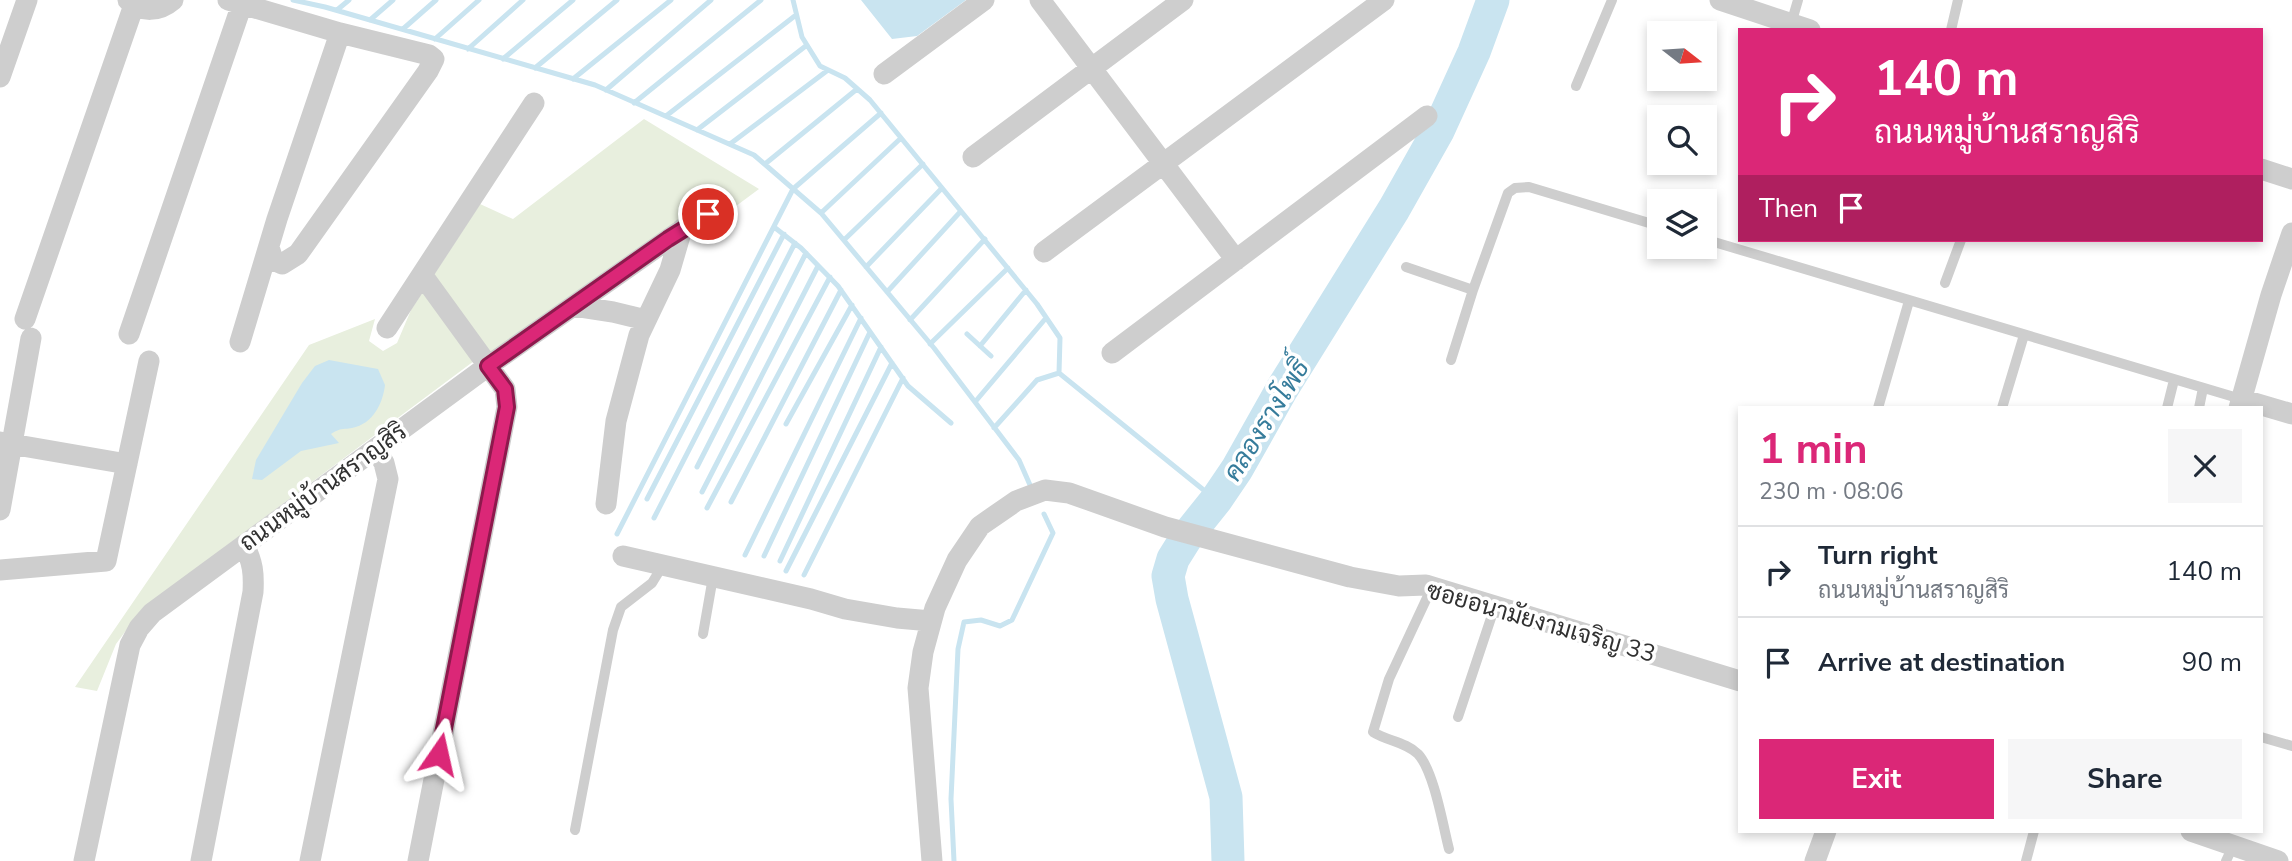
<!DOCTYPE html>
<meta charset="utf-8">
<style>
:root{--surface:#fff;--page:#f6f6f7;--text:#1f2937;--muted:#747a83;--line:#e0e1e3;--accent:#db2777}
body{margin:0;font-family:"Nunito Sans",Sarabun,sans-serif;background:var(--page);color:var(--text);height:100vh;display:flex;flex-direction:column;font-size:26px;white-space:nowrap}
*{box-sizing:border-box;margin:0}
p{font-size:23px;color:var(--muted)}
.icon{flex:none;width:38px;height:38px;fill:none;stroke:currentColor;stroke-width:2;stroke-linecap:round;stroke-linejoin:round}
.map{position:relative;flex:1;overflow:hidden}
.side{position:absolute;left:1738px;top:406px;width:525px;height:427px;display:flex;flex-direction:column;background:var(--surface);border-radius:0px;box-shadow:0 4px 10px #0003}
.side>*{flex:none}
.hud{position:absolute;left:1738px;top:28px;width:525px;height:214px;border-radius:0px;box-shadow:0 4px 10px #0003;background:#db2777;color:#fff;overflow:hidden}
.needle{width:46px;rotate:107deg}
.controls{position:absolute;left:1647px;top:21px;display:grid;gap:14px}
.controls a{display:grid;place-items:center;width:70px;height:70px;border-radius:0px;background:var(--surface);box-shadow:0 4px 10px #0003;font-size:35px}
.pin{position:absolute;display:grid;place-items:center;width:60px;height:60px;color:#fff;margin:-30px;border:4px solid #fff;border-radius:50%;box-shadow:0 2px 7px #0007}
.me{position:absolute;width:77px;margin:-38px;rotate:11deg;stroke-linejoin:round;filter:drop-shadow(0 0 5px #0008)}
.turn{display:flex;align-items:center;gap:24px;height:147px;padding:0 21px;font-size:32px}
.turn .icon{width:91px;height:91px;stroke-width:2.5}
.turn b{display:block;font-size:49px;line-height:60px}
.then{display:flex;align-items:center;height:66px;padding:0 21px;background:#0003;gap:14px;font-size:26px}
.round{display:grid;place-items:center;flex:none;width:74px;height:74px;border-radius:0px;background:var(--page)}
.overview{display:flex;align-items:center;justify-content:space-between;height:119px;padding:0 21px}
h1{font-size:42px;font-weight:700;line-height:52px;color:var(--accent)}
.primary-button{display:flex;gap:14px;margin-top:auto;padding:14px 21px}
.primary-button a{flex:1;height:80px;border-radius:0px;background:var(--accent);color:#fff;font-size:28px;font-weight:700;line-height:80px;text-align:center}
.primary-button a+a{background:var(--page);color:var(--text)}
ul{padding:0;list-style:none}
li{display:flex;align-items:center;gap:21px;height:91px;padding:0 21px;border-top:2px solid var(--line)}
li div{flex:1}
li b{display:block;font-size:26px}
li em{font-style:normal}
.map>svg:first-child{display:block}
.green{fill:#e8efde}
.water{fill:#c9e4f0}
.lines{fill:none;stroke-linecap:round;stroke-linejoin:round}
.stream{stroke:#c9e4f0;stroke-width:5}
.river{stroke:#c9e4f0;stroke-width:33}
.lane{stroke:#cecece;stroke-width:10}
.street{stroke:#cecece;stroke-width:21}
.route-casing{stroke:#8e194d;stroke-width:18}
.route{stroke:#db2777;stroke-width:12}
.labels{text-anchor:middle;stroke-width:7;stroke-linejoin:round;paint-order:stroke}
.street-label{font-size:24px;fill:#313131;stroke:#fff}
.water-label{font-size:26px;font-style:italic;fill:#367c9b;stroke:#fff}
</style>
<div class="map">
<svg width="2292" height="861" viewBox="0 0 2292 861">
<rect width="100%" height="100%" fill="#fff"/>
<!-- green -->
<path class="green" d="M644,119L759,189L732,209L719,198L710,202L508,344L474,361L142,609L116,644L97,691L75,687L309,345L375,319L369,341L383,351L397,343L411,310L480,204L513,219Z"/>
<!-- water -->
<path class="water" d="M861,0H966L917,36L892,39Z
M329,360L378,369L385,385C383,403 373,424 352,428C342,430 342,427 331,434L339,443L301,451L262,480L252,479L256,460L302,383L315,366Z"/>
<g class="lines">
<!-- stream -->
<path class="stream" d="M293,0L325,7L595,85L754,155L821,213L934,348L1019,460L1030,485
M793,0L802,37L820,66L845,78L870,100L1037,304L1060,338L1059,373L1216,500
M337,10L349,0
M370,20L393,0
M403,29L436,0
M435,39L479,0
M468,49L523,0
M503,59L573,0
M535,68L617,0
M573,79L671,0
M606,90L711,0
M634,103L761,0
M666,116L796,15
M697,130L807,45
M730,144L828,70
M765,164L857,89
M821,213L901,138
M774,227L801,248L838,286L908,386L951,423
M844,240L923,164
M866,267L942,188
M887,292L961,211
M910,320L985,239
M967,334L991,356
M930,344L1008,268
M980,346L1026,290
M975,402L1046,318
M786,424L852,305
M994,428L1037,380L1059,373
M697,467L806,253
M702,492L818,266
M647,499L784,234
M731,502L841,290
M707,508L830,277
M654,518L795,243
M617,534L793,189L881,113
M745,555L861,318
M764,556L870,332
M780,561L881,347
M786,571L892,363
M804,575L903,378
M954,861L951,799L958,649L964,622L981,620L1000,626L1012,620L1053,533L1044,514"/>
<!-- river -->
<path class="river" d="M1228,861L1226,797L1172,599L1168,576L1173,559L1188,535L1216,500L1237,469L1282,389L1394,209L1438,131L1474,52L1493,0"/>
<!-- lane -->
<path class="lane" d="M1791,24L1798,0
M1951,30L1958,0
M1576,86L1612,0
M1704,239L2241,399
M1406,267L1473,290
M1945,283L1961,240
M1451,360L1473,290L1508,193L1515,188L1529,187L1659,226
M1878,408L1909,301
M2002,408L2024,335
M2167,408L2174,380
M2199,408L2203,388
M1432,587L1389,679L1373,732C1387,741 1406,742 1418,754C1434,771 1443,826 1449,849
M703,634L713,577
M1458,717L1495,606
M2261,737L2292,746
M575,830L613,630L621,607L652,583L663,565
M2026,861L2034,831
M2226,861L2233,846"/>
<!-- street -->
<path class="street" d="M128,0C142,13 159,12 173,0
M228,0L340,33L429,55L434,59L428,71L298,254L282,264L273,260L269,247
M1040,0L1236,260
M1720,0L1810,30
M884,74L984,0
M0,77L27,0
M973,157L1183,0
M2261,169L2292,179
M1044,252L1384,0
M574,306L613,312L646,320
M25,319L134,5
M387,328L534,103
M129,334L242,4
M240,342L277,219L340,33
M1112,353L1427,116
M2241,399L2292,414
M2239,408L2271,295L2292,233
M0,442L127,464
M606,504L616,421L639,335L670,270L682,229
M0,510L31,338
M623,556L811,599L845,609L897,618L931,621
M0,570L106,561L149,361
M2191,831L2278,861
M84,861L130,645L139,628L152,613L488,366L677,233L708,213
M201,861L253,592C254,574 253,562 244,545
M310,861L388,479L384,463L376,449
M418,861L507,407L505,389L423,276
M932,861L918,688L923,652L935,608L957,560L980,526L1016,501L1045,490L1069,493L1165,527L1350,577L1399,586L1426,585L1740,681
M1815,861L1826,831"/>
</g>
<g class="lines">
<defs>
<path id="route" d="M439,754L507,407L505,389L488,366L668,239L708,214"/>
</defs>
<!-- route casing -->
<use href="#route" class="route-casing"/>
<!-- route -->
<use href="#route" class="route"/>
</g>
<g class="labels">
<!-- street labels -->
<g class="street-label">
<text transform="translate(323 487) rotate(-36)" y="8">ถนนหมู่บ้านสราญสิริ</text>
<text transform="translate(1541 622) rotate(16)" y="8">ซอยอนามัยงามเจริญ 33</text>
</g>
<!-- water labels -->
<g class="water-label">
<text transform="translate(1266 420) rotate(-58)" y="9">คลองรางโพธิ์</text>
</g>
</g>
</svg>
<div class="controls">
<a><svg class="needle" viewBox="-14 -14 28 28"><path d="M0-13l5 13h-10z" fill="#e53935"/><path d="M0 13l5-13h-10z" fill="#747a83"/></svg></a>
<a><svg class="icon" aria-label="search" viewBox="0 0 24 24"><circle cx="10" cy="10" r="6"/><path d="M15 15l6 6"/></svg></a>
<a><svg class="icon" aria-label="layers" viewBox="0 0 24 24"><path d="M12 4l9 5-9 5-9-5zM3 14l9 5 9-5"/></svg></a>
</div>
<div class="pin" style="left:708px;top:214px;background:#d93025"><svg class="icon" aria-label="arrive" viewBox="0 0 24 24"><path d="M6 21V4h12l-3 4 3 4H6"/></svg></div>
<svg class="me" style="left:439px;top:754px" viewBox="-20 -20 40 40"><path d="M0-17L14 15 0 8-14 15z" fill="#db2777" stroke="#fff" stroke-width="4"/></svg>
<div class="hud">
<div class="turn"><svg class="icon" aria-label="right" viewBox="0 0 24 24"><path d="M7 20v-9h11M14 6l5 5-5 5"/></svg><div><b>140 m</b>ถนนหมู่บ้านสราญสิริ</div></div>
<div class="then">Then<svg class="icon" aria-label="arrive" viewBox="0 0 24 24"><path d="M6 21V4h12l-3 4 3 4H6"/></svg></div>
</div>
<section class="side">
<div class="overview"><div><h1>1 min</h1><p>230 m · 08:06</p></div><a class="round"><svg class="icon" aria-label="close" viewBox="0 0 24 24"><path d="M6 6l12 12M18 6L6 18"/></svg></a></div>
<ul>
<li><svg class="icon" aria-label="right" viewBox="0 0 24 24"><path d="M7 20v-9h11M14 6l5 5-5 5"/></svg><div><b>Turn right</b><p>ถนนหมู่บ้านสราญสิริ</p></div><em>140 m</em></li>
<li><svg class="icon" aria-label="arrive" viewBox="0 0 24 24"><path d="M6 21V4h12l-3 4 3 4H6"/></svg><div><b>Arrive at destination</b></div><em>90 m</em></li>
</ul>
<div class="primary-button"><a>Exit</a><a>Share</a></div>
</section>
</div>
